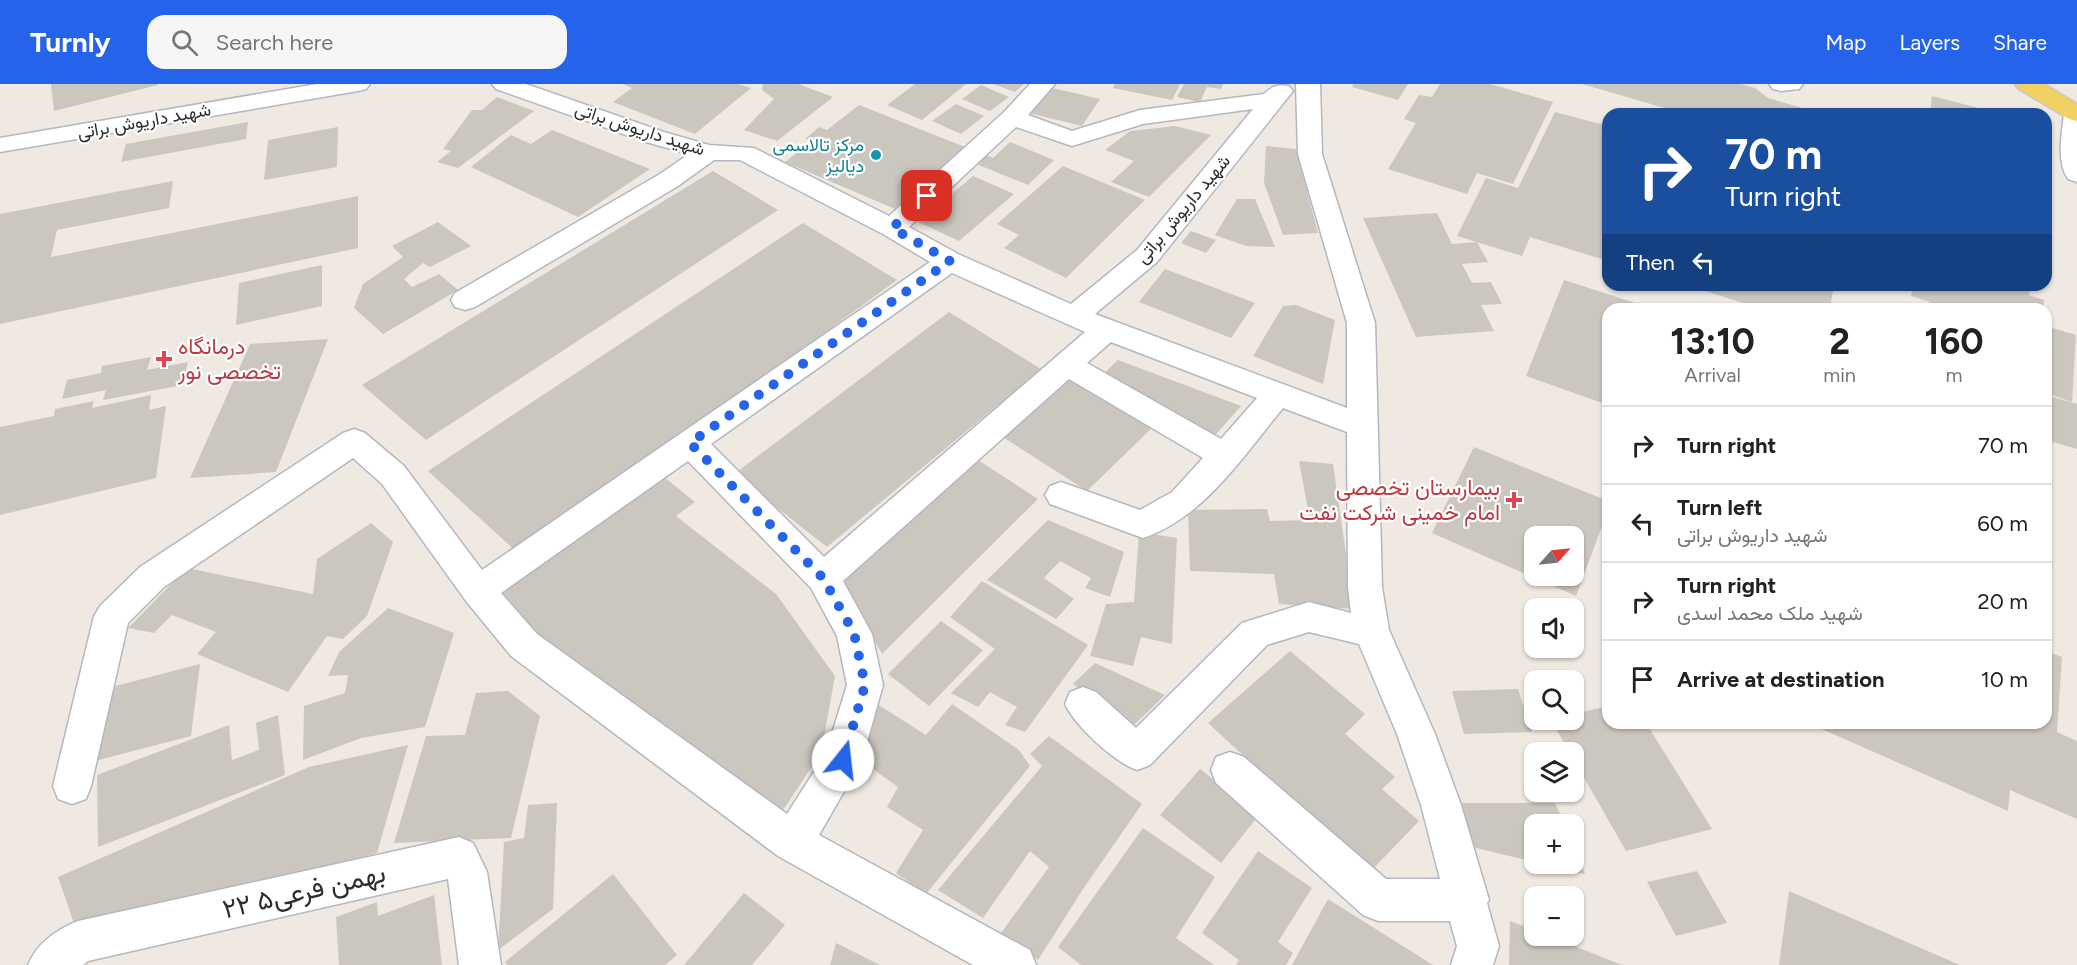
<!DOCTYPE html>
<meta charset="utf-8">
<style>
:root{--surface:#fff;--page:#f6f6f6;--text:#222;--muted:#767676;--line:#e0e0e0;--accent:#2563eb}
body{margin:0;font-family:Figtree,Vazirmatn,sans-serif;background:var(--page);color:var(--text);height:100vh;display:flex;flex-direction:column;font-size:22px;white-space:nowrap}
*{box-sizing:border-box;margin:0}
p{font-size:20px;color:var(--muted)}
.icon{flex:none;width:33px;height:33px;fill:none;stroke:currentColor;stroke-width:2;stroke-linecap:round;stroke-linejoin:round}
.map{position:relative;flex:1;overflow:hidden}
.details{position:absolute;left:1602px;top:219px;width:450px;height:426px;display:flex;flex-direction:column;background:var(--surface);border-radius:18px;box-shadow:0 2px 4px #0004}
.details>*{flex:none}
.top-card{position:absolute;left:1602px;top:24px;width:450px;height:183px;border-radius:18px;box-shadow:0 2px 4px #0004;background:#1a4fa0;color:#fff;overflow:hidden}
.needle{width:39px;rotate:63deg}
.controls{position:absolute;left:1524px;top:442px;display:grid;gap:12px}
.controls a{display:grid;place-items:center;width:60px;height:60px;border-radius:12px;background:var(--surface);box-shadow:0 2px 4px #0004;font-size:30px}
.pin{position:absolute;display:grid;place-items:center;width:51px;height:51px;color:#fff;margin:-26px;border-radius:12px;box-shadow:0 3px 9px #0006}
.me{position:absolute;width:66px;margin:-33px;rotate:16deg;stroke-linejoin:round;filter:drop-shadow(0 0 4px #0008)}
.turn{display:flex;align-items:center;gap:21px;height:126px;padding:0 24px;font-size:27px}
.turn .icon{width:78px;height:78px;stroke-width:2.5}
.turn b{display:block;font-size:42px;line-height:51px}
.then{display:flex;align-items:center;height:57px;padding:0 24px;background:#0003;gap:12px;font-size:22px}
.eta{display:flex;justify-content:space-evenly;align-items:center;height:102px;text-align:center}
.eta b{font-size:36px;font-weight:700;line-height:42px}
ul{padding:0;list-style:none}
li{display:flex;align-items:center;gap:18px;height:78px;padding:0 24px;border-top:2px solid var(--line)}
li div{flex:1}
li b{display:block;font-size:22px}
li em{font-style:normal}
header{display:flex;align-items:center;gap:36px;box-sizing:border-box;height:84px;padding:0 30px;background:var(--accent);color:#fff}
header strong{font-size:28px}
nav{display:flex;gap:33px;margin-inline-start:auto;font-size:21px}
.search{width:420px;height:54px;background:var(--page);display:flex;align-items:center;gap:15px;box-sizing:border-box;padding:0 21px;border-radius:18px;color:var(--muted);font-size:22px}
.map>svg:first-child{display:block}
.building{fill:#cbc7bf;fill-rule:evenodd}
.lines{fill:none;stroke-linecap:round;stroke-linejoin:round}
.minor-casing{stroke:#b4b7c1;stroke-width:3}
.major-casing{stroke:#c9c9c9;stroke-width:3}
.minor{fill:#fff;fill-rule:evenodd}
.major{fill:#f2d163;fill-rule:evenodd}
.route{stroke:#2563eb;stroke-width:10;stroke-dasharray:0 18}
.culture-dot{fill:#0f9aa8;stroke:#fff;stroke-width:2}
.health-dot{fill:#e0444e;stroke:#fff;stroke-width:2}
.labels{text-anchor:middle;stroke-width:4.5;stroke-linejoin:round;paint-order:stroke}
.far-street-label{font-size:18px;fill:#2e2e2e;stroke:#fff}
.far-culture-label{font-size:18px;fill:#0d838f;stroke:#fff;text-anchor:end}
.health-label{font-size:22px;fill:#be3a42;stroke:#fff;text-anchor:start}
.near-street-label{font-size:27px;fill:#2e2e2e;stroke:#fff}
</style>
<header>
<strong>Turnly</strong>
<div class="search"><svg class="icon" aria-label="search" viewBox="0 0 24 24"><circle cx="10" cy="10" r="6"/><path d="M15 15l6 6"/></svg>Search here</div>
<nav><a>Map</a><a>Layers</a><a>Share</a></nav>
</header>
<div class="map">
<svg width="2077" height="881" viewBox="0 0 2077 881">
<rect width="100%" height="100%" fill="#efe9e1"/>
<!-- building -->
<path class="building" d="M51,0H158V1L54,27Z
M623,0H738L751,4L695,50L613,18L632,4Z
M763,0H798L833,13L777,57L744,46L774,15L762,6Z
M915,0H966L922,36L887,21Z
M993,0H1024L1015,8Z
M1115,0H1180L1172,16L1113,4Z
M1184,0H1223L1221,5L1207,3L1200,18L1177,13Z
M1354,0H1408L1398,16L1352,3Z
M1440,0H1490L1553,18L1513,100L1477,89L1467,110L1388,85L1416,39L1404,35L1419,11L1432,13Z
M1582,0H1741L1755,4L1768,14L1820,29L1685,30Z
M981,1L1009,13L990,27L962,15Z
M1048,3L1100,15L1082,42L1029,29Z
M1932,12L1998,29V30H1930Z
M497,13L534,27L458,84L437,78L451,67L443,65L472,26H482Z
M956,20L984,32L961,50L932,37Z
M859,21L965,63L895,125L785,78L812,57L805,55L819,43L827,46Z
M1555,28L1608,42V177L1530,153L1522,172L1457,152L1486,94L1518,104Z
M248,38L246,55L121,78L126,60Z
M1175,42L1211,51L1149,113L1111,98L1134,77L1105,66L1130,47Z
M338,43L337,83L264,96L268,56Z
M552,46L650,85L578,133L471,83L511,51L531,60Z
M1010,58L1054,76L1028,101L974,79L984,70L993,74Z
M1266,62L1296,65L1318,149L1283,151L1264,99Z
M1063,82L1145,116L1066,194L1004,164L1019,151L997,140Z
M713,87L778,126L426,356L362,301Z
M973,92L1014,110L959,157L918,138Z
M173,97L169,124L57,146L51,173L358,112V164L0,240V130Z
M1237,115H1255L1275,163L1246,162L1215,151Z
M1437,129L1452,160L1477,158L1488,178L1462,180L1472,199L1491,198L1502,220L1481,221L1494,247L1416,253L1363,134Z
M438,138L471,162L430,183L423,179L404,195L412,203L439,190L458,206L383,250L354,224L363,200L403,173L392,162Z
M803,139L897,196L520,471L428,387Z
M1191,147L1216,156L1206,169L1181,159Z
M322,181V222L236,241L239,199Z
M1165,185L1255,219L1231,254L1139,218Z
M1564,196L1654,225H1608V321L1526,292Z
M1687,201H1834L1830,225H1761Z
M1914,201H2030L2029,211L2044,216L2043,225H1929L1930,218L1911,212Z
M1296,221L1335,236L1323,300L1253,272L1283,222Z
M949,228L1041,285L827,463L734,390Z
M2046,242L2076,251L2072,318L2046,309Z
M328,255L276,388L190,394L250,260Z
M151,273L147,286L188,278L183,301L103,316L106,306L62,315L67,296L101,289L102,282Z
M1118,276L1241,322L1211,356L1099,294Z
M1069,291L1154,342L1087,407L1001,352Z
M151,311L149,326L166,322L156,394L0,431V343L54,332L55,325L94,317L92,324Z
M2046,311L2077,320V365L2046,356Z
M1474,363L1608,417V426L1576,512L1432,449ZM1534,453H1574V492H1534Z
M975,374L1038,415L882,570L840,495Z
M1299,377L1333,380L1354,525L1279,520L1274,490L1190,487L1188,426L1267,425L1270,437L1310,436Z
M664,393L695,418L676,432L776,510L835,592L821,669L781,729L531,551L493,513Z
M1048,436L1124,468L1110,513L1085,504L1091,494L1060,477L1044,494L1074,515L1056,535L987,496Z
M371,439L393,458L367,532L343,555L327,552L288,608L197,570L216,548L172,531L154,549L128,544L187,484L313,510L317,475Z
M1139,448L1177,454L1172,560L1141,553L1133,582L1090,572L1106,520L1134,518Z
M982,497L1088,561L1025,648L1005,641L1017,623L990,608L978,623L951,609L995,565L950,533Z
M388,524L454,549L425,643L361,654L303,676L304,622L345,609L348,591L328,592L339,568Z
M941,537L983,566L929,622L888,590Z
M1290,567L1365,630L1345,650L1395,693L1382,705L1419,737L1370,788L1208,639Z
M2046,567L2062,573L2057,648L2077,657V735L2010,706L2008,727L1808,639H2046Z
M1095,579L1165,611L1131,644L1073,600Z
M200,580L191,652L91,678L104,605Z
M1518,605L1532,648L1464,650L1452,607Z
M508,607L540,632L511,754L394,759L426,652L465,651L476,609Z
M874,618L926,651L952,620L1019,666L1030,682L926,810L896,789L923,746L887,723L898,703L852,670Z
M1608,622V639H1646L1712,745L1626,767L1574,676V669H1570L1551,636H1574V630Z
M278,631L285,691L98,763L97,691L229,641L232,676L259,666L256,639Z
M1049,652L1142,720L1083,805L1038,876L1001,849L1049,783L1030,767L983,834L938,806L1042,682L1030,670Z
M408,661L377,769L76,845L58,793L309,683Z
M1200,685L1259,731L1221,779L1160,731Z
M557,719L553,825L498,866L504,758L524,754L528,721Z
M1462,719H1555L1565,741H1534V778L1472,763Z
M1143,744L1215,793L1176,854L1214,881H1081L1058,863Z
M1574,762L1585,790L1547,781L1574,780Z
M1258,767L1312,804L1278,858L1293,869L1286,881H1236L1239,876L1202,849Z
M1697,787L1727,839L1676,852L1647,798Z
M613,790L677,871L665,881H507L505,878Z
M1789,807L1960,881H1779Z
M744,809L785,841L752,881H684Z
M434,811L442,881H339L336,833L377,818L378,832Z
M1328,815L1433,881H1292Z
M1510,837L1534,846V852H1549L1622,881H1509Z
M836,859L880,881H830Z"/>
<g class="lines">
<defs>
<path id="minor" d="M317,0H370L366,5L358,7L0,68V54Z
M492,0H526L664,48L709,61L754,64L889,132L1003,29L1030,0H1055L1028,31L1072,47L1140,26L1264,10C1273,2 1277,0 1289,2L1293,7L1289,12L1157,178L1095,230L1347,324V239L1298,70L1296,0H1320L1322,70L1375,239L1382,503L1389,546L1435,650L1461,721L1489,816L1487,819L1499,862L1493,881H1451L1457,862L1450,837H1378L1363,831L1216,699L1211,686L1216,673L1230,668L1244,673L1386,795H1440L1421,721L1397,650L1359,560L1309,548L1267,561L1150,681L1137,686C1114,678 1075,642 1065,620L1070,608L1083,603L1096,608L1136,644L1242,539L1309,518L1351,529L1348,503L1347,348L1283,324C1244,371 1204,434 1143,454L1050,420L1045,411L1050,402L1061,398L1140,426L1172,408L1203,374L1069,295L843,497L872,550L883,601L862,676L819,751L1030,866L1036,881H973L778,772L511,572L466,517L382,400L353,374L164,503L128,539L91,702L86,715L72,720L58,715L53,702L94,532L100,522L140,483L343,349L354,345L365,349L404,382L482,486L930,178L883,150L740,76H714L678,102L475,223L465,226L455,223L451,216L455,209L660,90L689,70L646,58L496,5ZM1253,25L1137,166L1071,220L960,171L909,143L1016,43L1072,62L1143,40ZM952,189L1085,248L824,473L711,360ZM1111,258L1257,314L1221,355L1087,279ZM688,377L811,504L837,552L847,601L826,669L787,730L537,550L501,509Z
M1769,0H1803L1799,5L1781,7L1773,5Z
M2076,22H2077V98L2068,95C2056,77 2062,50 2064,29L2068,24Z
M459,753L473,759L487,788L501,881H459L448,795L88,877L83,881H28C37,859 56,846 78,837Z"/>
<path id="major" d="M2015,0H2044L2077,20V37L2069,35L2019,5Z"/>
</defs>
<!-- minor casing -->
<use href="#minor" class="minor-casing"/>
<!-- major casing -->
<use href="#major" class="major-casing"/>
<!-- minor -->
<use href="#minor" class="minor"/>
<!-- major -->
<use href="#major" class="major"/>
</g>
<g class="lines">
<!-- route -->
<path class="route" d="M843,676L865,601L854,549L823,494L690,359L950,177L892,144L927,112"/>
</g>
<!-- markers -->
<circle class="culture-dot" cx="876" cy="71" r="6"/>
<g class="health-dot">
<path d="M161 266h6v6h6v6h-6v6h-6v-6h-6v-6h6z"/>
<path d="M1511 407h6v6h6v6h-6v6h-6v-6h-6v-6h6z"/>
</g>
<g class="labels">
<!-- far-street labels -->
<g class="far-street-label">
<text transform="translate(144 37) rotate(-10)" y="6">شهید داریوش براتی</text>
<text transform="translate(640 45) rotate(18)" y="6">شهید داریوش براتی</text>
<text transform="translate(1183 125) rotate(-50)" y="6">شهید داریوش براتی</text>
</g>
<!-- far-culture labels -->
<g class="far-culture-label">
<text x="864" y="67">مرکز تالاسمی<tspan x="864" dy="21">دیالیز</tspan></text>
</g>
<!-- health labels -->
<g class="health-label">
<text x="178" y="270">درمانگاه<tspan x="178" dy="25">تخصصی نور</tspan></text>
<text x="1500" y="411" text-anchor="end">بیمارستان تخصصی<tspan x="1500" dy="25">امام خمینی شرکت نفت</tspan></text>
</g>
<!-- near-street labels -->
<g class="near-street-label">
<text transform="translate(304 807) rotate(-13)" y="9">۲۲ بهمن فرعی۵</text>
</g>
</g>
</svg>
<div class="controls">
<a><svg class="needle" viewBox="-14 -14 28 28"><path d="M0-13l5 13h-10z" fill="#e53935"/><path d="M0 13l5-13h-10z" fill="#767676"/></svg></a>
<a><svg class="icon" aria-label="sound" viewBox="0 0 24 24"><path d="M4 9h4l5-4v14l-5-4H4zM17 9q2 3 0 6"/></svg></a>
<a><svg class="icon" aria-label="search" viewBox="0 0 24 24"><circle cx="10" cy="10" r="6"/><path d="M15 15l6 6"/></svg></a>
<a><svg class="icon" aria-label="layers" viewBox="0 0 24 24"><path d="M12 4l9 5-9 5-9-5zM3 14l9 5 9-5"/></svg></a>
<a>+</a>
<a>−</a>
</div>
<div class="pin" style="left:927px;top:112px;background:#d93025"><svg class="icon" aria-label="arrive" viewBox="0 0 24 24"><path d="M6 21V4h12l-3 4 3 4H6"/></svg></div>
<svg class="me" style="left:843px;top:676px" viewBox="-20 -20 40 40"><circle r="19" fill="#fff"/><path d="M0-13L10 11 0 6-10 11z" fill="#2563eb"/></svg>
<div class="top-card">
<div class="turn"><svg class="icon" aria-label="right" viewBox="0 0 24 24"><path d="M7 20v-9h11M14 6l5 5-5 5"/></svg><div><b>70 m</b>Turn right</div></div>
<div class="then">Then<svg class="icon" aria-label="left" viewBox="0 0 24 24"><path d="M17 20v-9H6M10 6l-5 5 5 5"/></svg></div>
</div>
<section class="details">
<div class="eta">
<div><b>13:10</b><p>Arrival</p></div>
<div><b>2</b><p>min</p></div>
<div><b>160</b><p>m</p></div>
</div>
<ul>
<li><svg class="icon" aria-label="right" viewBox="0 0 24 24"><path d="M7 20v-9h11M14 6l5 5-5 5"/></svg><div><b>Turn right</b></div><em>70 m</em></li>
<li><svg class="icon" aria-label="left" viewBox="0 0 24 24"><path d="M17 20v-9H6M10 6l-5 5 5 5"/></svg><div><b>Turn left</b><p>شهید داریوش براتی</p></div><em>60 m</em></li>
<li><svg class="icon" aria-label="right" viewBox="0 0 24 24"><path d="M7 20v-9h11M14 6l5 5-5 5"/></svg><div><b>Turn right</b><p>شهید ملک محمد اسدی</p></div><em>20 m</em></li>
<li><svg class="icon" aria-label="arrive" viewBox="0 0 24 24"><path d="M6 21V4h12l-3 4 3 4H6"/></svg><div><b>Arrive at destination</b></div><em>10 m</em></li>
</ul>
</section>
</div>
